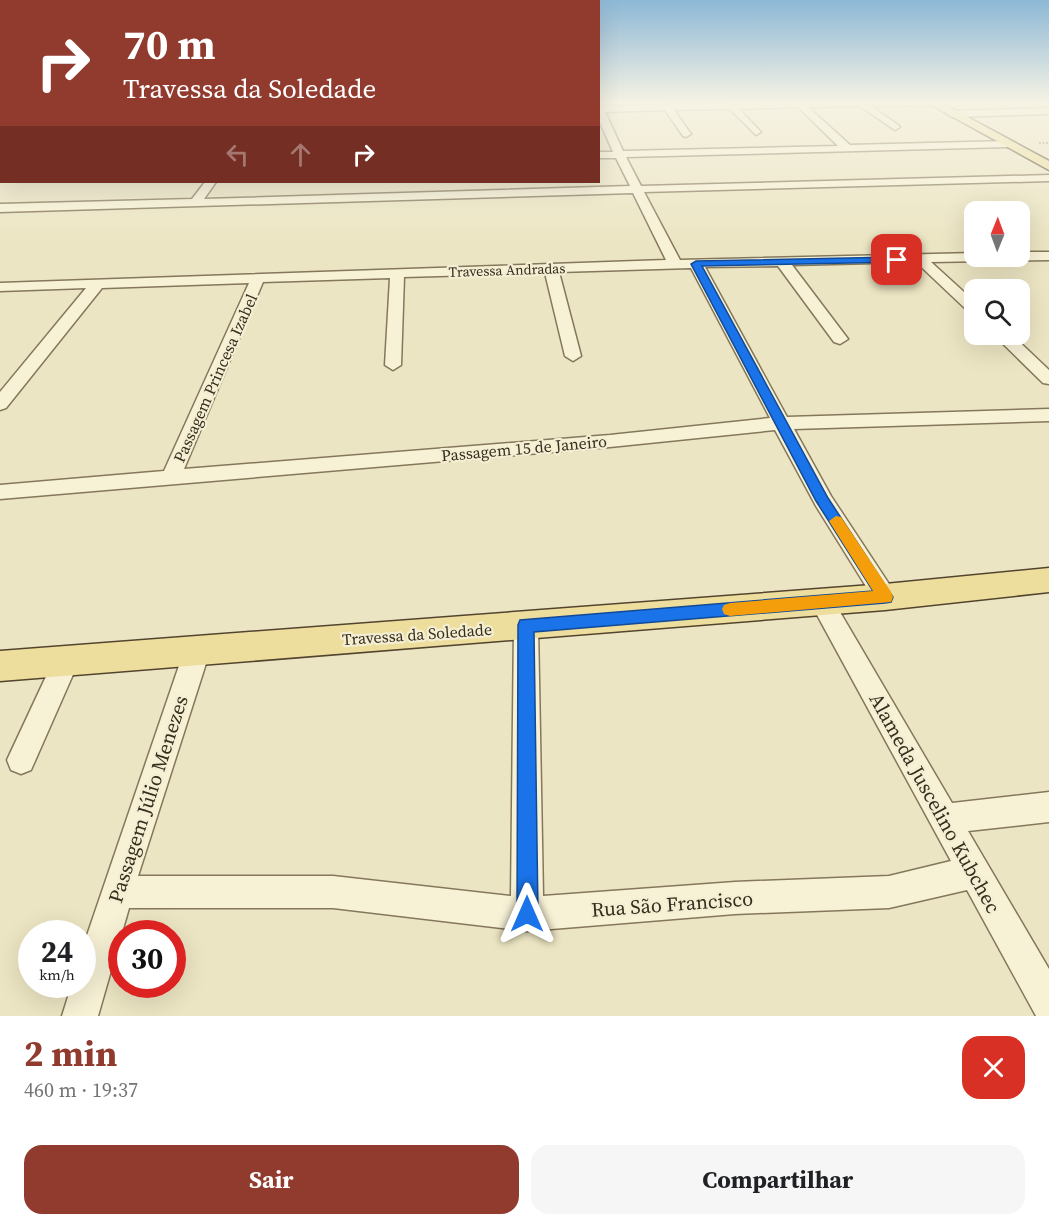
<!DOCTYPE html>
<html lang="pt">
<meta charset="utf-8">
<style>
:root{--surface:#fff;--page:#f6f6f6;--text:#202124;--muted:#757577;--accent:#913a2e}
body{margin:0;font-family:"Source Serif 4",serif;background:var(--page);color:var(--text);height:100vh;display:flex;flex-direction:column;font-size:22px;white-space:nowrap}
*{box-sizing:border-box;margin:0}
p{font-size:20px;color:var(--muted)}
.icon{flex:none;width:33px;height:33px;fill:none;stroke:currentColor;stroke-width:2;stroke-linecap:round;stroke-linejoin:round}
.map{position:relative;height:1016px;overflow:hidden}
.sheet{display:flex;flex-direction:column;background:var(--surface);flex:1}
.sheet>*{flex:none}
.top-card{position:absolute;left:0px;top:0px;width:600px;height:183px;box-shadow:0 6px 24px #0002;background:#913a2e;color:#fff;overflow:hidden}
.needle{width:39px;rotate:1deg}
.buttons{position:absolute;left:964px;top:201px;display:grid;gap:12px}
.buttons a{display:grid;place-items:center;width:66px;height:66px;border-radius:12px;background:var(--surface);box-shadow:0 6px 24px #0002;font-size:30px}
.speed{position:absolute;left:18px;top:920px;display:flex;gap:12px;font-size:30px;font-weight:700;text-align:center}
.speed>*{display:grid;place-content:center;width:78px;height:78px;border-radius:50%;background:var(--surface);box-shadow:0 6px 24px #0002;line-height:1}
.speed small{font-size:15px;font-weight:400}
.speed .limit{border:9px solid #d22;background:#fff;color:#111}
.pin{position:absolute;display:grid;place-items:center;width:51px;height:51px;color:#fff;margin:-26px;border-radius:12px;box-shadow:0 3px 9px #0006}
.me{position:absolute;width:66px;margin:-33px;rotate:0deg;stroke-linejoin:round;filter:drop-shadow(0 0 4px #0008)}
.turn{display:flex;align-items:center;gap:21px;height:126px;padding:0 24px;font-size:27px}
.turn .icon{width:78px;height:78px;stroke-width:2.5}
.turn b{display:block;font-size:42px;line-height:51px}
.lanes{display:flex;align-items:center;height:57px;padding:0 24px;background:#0003;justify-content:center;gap:30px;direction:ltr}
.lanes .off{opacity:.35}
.round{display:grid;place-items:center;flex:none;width:63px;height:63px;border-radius:18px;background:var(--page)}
.head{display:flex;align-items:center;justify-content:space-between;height:102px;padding:0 24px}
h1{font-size:36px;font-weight:700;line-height:45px;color:var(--accent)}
.cta{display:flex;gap:12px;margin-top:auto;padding:12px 24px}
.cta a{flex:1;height:69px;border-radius:18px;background:var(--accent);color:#fff;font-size:24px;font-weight:700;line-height:69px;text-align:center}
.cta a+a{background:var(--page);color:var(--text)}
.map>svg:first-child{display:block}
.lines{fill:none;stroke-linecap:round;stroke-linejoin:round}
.minor-casing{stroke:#85775b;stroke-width:3}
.major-casing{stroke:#53442f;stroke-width:3}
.path{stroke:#85775b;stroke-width:1.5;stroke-dasharray:2 1.5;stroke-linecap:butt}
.minor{fill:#f7f1d6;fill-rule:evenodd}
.major{fill:#edde9d;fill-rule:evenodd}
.route{fill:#1a73e8;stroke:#114b97;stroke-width:1.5}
.slow{fill:#f59e0b}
.labels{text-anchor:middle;stroke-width:4.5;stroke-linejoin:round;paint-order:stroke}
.far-street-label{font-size:14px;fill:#362d1e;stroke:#f4eed3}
.street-label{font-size:16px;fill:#362d1e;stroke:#f4eed3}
.near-street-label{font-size:20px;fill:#362d1e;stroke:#f4eed3}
</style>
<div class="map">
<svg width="1049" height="1016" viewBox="0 0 1049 1016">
<rect width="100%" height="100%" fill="#ece5c3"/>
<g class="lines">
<defs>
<path id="minor" d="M827,102H937L933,105L871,106L898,125L900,127L895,130L860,106L808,107L850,145L1008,141L1013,144L1008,147L626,157L641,186L1049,175V181L644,192L680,260L975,253V256H1020V252H1049V260L931,262L975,302V314L970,313L916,262L792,265L848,339L840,344L834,342L778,266L705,267L787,417L1049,409V421L794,429L831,496L893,590L897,597L893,604L885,607L877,604L816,506L775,430L610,447L0,499V485L164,471L249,283L102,288L6,408L0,410V392L86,288L0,291V283L666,260L633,193L0,212V204L192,199L205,182H216L204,199L630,186L616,158H598V152H613L598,118V104L602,106ZM798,107L838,146L623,151L605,112L665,110L683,136L686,137L691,134L674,110L730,109L756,135L761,132L739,109ZM691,268L770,418L610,435L184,469L263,282L390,278L385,365L393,370L401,365L404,277L545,273L565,356L573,361L581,356L559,272Z
M1049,108V114L952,117L947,114L952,111Z
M2,127V133L0,134V128Z
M0,169H2V175H0Z
M993,334H1011L1049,370V384L1043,383Z
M822,592L830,595L952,803L1049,792V822L968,831L1049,969V1016H1036L967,890L889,908L735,914L527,931L333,908H129L98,1016H62L72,984H82V950L184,651L188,643L197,640L206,643L210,651L138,876H333L511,896L514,625L517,617L526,614L535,617L538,625L543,896L735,882L889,876L951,861L810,602L814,595Z
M66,649L75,653L79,661L31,770L21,774L11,770L7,760L57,653Z"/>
<path id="major" d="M926,102H940L1049,161V170Z
M1049,568V592L885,610L0,681V651L885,584Z"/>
</defs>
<!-- minor casing -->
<use href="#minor" class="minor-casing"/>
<!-- major casing -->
<use href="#major" class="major-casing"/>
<!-- path -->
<path class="path" d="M1039,143H1049"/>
<!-- minor -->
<use href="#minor" class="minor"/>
<!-- major -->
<use href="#major" class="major"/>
</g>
<!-- sky -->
<linearGradient id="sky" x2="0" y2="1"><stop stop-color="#8db8d6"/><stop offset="0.42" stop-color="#f6f3e4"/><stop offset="1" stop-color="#f6f3e4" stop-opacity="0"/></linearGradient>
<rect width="1049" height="244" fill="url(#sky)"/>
<!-- route -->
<path class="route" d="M897,257L901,260L900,262L702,266L828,498L893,597L891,602L885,603L534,632L538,914L535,922L527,925L520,922L517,914L518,625L520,620L873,591L816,501L691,264L696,261Z"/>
<!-- slow -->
<path class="slow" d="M836,516L841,517L891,592L893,597L891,602L730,616L724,614L722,609L724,605L730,603L873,591L829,521Z"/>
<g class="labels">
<!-- far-street labels -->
<g class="far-street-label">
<text transform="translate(507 270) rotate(-2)" y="5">Travessa Andradas</text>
</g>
<!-- street labels -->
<g class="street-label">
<text transform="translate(215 378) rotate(-66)" y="6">Passagem Princesa Izabel</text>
<text transform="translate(524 448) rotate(-5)" y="6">Passagem 15 de Janeiro</text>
<text transform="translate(417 634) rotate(-4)" y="6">Travessa da Soledade</text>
</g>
<!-- near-street labels -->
<g class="near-street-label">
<text transform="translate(148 799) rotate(-72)" y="7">Passagem Júlio Menezes</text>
<text transform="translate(935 803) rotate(61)" y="7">Alameda Juscelino Kubchec</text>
<text transform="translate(672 904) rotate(-4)" y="7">Rua São Francisco</text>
</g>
</g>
</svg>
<div class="buttons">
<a><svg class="needle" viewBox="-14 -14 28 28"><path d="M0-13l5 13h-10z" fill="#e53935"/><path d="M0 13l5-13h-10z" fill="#757577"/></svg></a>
<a><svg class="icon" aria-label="search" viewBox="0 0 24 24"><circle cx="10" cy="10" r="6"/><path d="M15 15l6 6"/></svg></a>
</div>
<div class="speed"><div>24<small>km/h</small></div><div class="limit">30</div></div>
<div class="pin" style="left:897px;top:260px;background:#d93025"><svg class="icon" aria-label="arrive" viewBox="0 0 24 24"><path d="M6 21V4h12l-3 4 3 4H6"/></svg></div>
<svg class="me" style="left:527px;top:914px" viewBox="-20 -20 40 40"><path d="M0-17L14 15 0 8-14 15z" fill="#1a73e8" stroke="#fff" stroke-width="4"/></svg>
<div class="top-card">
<div class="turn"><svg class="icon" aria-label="right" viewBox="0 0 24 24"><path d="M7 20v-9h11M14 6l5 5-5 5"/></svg><div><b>70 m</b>Travessa da Soledade</div></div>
<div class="lanes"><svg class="icon off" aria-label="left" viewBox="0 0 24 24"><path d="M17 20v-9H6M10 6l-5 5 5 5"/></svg><svg class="icon off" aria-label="ahead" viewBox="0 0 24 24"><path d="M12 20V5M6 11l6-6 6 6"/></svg><svg class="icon" aria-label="right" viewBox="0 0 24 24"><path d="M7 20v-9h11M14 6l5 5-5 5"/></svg></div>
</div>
</div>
<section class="sheet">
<div class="head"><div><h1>2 min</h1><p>460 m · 19:37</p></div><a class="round" style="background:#d93025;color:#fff"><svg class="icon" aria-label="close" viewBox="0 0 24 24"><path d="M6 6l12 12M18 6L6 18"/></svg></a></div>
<div class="cta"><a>Sair</a><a>Compartilhar</a></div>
</section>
